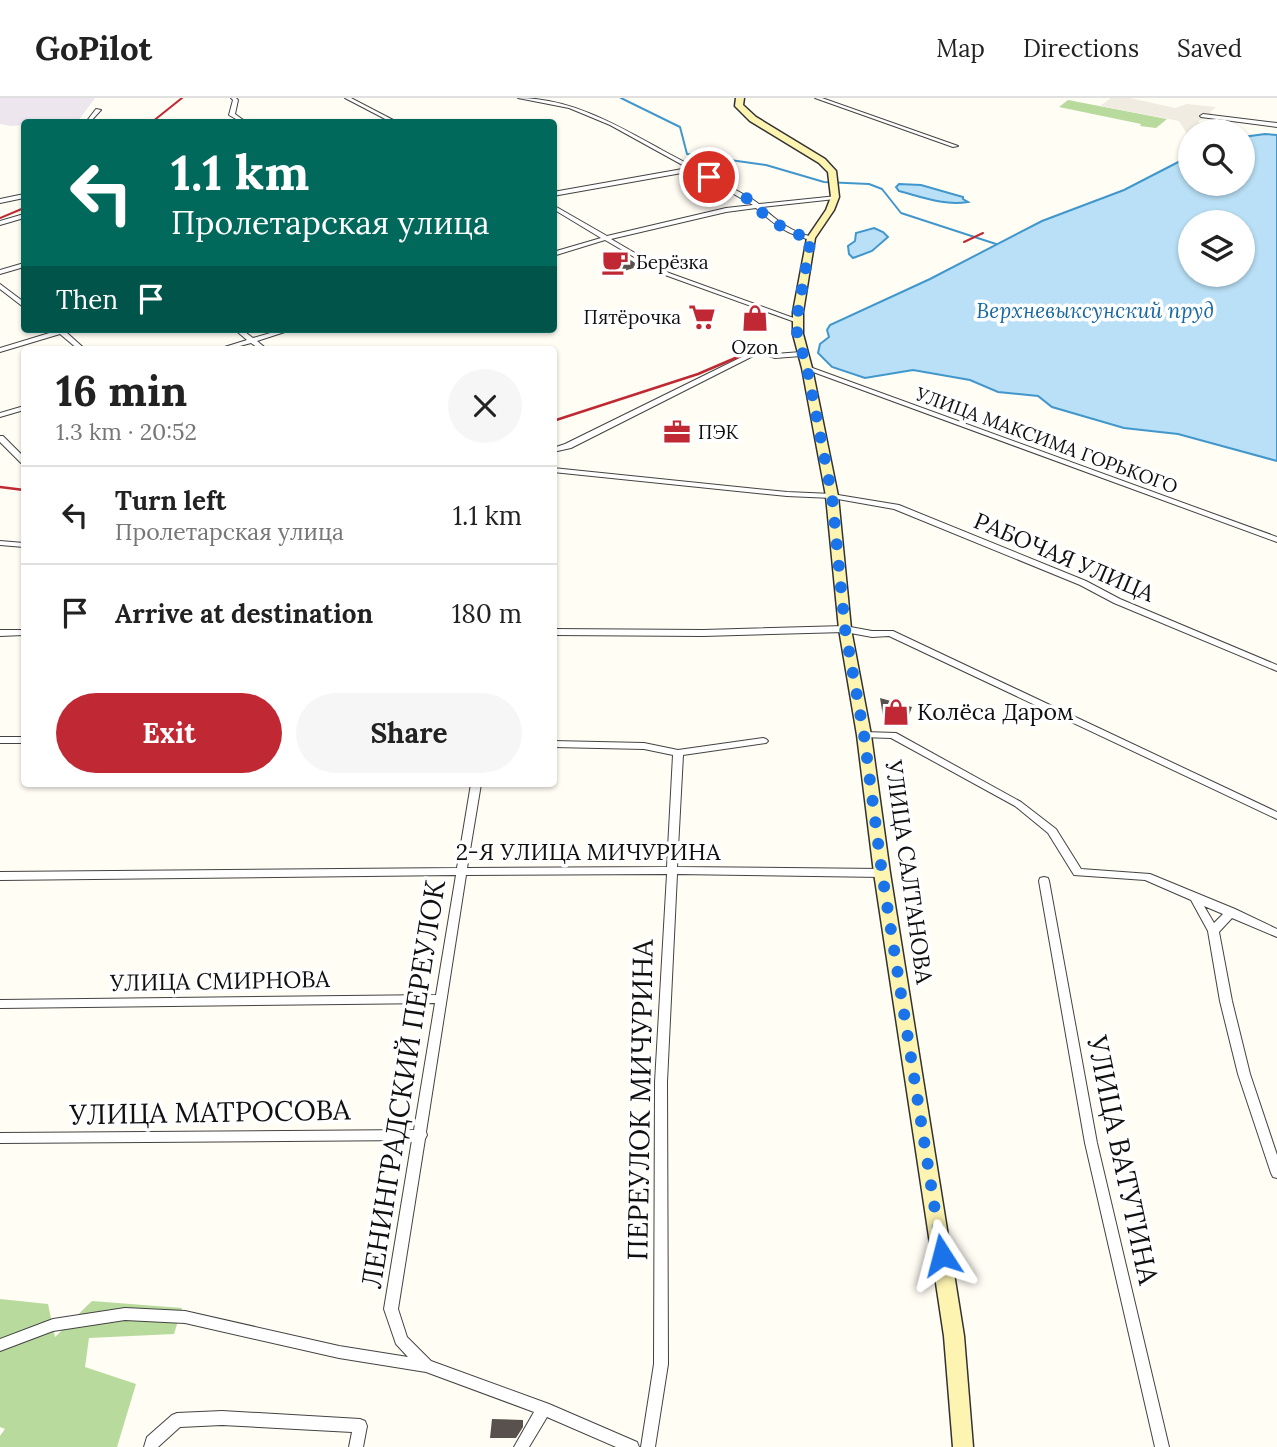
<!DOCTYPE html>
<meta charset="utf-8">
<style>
:root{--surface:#fff;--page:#f6f6f6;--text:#222;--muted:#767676;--line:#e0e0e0;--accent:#c02933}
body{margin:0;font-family:Lora,serif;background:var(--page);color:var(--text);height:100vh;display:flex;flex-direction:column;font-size:26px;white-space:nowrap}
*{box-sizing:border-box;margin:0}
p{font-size:23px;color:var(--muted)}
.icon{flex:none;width:38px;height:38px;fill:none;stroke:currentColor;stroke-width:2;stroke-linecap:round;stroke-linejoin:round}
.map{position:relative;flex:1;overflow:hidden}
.sheet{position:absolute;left:21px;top:248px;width:536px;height:441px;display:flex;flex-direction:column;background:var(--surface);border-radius:7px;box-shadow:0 2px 5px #0004}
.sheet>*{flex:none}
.top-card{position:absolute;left:21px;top:21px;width:536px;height:214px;border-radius:7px;box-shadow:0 2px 5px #0004;background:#00695c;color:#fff;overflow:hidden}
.controls{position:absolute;left:1178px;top:21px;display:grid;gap:14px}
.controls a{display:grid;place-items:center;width:77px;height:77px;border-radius:50%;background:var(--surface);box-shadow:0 2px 5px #0004;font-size:35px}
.pin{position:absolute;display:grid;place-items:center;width:60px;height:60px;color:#fff;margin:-30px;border:4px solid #fff;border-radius:50%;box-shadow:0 2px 7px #0007}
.me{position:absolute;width:77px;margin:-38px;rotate:351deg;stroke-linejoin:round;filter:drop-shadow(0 0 5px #0008)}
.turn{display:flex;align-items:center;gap:24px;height:147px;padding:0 35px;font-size:32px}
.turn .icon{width:91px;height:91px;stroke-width:2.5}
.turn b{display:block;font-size:49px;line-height:60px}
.then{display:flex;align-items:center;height:66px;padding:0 35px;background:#0003;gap:14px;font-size:26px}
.round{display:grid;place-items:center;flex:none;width:74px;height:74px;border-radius:37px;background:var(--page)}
.headline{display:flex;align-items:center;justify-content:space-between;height:119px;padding:0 35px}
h1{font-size:42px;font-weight:700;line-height:52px}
.cta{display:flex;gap:14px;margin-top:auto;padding:14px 35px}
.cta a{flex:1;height:80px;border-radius:42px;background:var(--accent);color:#fff;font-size:28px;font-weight:700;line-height:80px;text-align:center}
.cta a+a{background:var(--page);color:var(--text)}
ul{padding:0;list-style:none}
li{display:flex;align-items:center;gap:21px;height:98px;padding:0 35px;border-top:2px solid var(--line)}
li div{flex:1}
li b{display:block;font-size:26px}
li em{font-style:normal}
header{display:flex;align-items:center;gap:42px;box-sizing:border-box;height:98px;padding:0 35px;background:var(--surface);border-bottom:2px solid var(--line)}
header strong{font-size:33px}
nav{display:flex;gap:38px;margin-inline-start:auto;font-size:24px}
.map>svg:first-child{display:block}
.industrial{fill:#ede6ee}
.forest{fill:#b9da9d}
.plaza{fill:#f0ece2}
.water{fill:#b9e0f6;stroke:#4197cc;stroke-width:2;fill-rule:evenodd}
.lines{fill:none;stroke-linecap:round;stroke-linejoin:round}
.stream{stroke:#4197cc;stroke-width:2}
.building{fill:#59514d}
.street-casing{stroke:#434343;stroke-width:2}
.secondary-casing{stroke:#323232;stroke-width:3}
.street{fill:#fff;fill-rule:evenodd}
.secondary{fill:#fdf4b1;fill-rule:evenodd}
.rail-far1{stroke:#c02933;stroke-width:2}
.rail{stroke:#c02933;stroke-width:2.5}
.route{stroke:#1a73e8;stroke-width:12;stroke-dasharray:0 21.6}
.labels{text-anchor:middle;stroke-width:7;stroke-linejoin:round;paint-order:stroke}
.far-poi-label{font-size:19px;fill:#101010;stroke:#fff;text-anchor:start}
.far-street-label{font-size:19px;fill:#101010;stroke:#fff}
.far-water-label{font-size:21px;font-style:italic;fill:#1a69a2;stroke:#fff}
.street-label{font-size:23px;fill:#101010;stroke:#fff}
.poi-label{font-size:23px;fill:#101010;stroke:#fff;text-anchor:start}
.near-street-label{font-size:28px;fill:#101010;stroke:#fff}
</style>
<header>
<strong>GoPilot</strong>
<nav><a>Map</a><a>Directions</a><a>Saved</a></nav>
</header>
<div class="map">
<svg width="1277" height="1349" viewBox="0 0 1277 1349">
<rect width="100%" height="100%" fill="#fffdf4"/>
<!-- industrial -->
<path class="industrial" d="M0,0H95L78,23L24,24V27L12,28L0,26Z"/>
<!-- forest -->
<path class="forest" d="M1068,2L1167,21L1156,30L1140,28L1141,26L1059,9Z
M0,1201L48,1206L55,1239L92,1203L182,1210L174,1236L89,1240L85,1269L136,1286L117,1349H0V1338L5,1331L0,1329Z"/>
<!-- plaza -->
<path class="plaza" d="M1111,0H1130L1175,10L1187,6L1216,9L1210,14L1214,17L1198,23L1203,28L1198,30L1199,33H1190V41L1179,23L1100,8Z"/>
<!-- water -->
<path class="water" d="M1265,36L1277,37V363L1178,336L1124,330L1052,309L1038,298L998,294L970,282L913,272L865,280L832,269L818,255L820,246L829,239L827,232L830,227L930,181L1042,123L1124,92L1190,58V86H1242L1243,39ZM1190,124H1242V177H1190Z
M899,86L921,87L963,99V101L968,104C944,108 922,99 899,93L896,89Z
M874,130L883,134L888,139L872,153L853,160L849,156L848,148L855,143L856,135Z"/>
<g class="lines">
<!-- stream -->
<path class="stream" d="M621,0L680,29L687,56L766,67L824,84L869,86L882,91L901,115L996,146"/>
</g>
<!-- building -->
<path class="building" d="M621,156L640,168L621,174L601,162Z
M880,600L912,609L908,620L884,624Z
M492,1321L523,1322V1329L516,1340H490Z"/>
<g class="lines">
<defs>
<path id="street" d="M231,0H236L238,2L235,16L246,24H241L229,17L233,2Z
M345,0H351L397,24H391Z
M518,0C571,0 617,27 662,52C692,68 722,84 752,101L759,106L837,98V100L835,101L762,109C778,124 792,134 813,139L814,140L811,142C786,136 775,127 756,110L726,114L611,141L669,175L799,222V224H795L665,177L605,142L553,158V154L601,140L553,111V107L607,138L726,110L753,107L693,73L553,98V94L688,70L610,27L569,10Z
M815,0H822L958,48L953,49Z
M96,11L101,12L90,24H86Z
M1203,16L1277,25V29L1201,19L1200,18Z
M24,96V100L0,105V101Z
M24,116V120L0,127V123Z
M24,165V169L0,176V172Z
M0,186L24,204V209L22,208L0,191Z
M55,231H72L66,234L86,252H79L60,236L0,254V250L56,233Z
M234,231H241L253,240L284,231H294L257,243L268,252H261L251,245L225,252H215L247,242Z
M758,251L775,256L801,254L804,256L801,258L775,260L759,255L571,350L553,354V350L565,346Z
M807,268L1277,439V444L805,271L804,270Z
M24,308V312L0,319V315Z
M0,338H3L24,359V365H21L0,344Z
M553,370L787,394L832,396L899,407L1086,483L1120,501L1277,567V573L1114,505L1080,487L894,411L832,400L787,398L553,374Z
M0,443L24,445V449L0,447Z
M845,528L872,533H893L1277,714V721L889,538L872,539L845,534L703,538L553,537V531L703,532Z
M0,532H24V537L0,538Z
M864,634L896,635L1021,704L1056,731L1081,771L1150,776L1235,811L1277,831V839L1232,820L1219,834L1232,903L1250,976L1277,1057V1080L1273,1079L1271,1075L1238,976L1220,903L1208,833L1191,802L1145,782L1074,777L1048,735L1015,708L891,640L861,639L859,637ZM1204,808L1223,816L1214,825Z
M0,639H24V645H0Z
M763,640L766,641L768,643L766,645L683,657L677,769L882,771L886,772L887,775L886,778L882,779L677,776L667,984L668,1266L655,1349H641L654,1266L655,984L667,776L466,777L426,1034L427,1037L425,1041L398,1211L407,1239L431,1263L549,1306L637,1344L639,1349H616L547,1319L529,1349H514L534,1314L426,1274L339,1260L185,1225L125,1222L53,1233L0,1253V1241L53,1221L125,1210L185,1213L339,1248L408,1259L396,1246L384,1211L412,1042L0,1045V1035L414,1032L435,905L0,910V902L436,897L456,777L0,782V774L457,770L471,686H481L467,770L667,769L673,657L644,651L553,649V643L644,645L678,652Z
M1044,779L1048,780L1049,783L1097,1045L1169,1349H1155L1085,1045L1039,783L1040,780Z
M222,1313L360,1321L365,1323L367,1328L363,1349H349L352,1334L222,1327L180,1329L158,1349H144L147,1339L172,1317L177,1315Z"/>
<path id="secondary" d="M736,0H744L743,7L756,19L825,61L836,73L839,99L834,112L815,140L803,214V236L812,270L838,398L851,531L871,637L890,775L964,1238L973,1349H953L944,1238L874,775L857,637L839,531L826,398L802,270L793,236V214L807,140L826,112L831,99L828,74L819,65L750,23L735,8Z"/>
</defs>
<!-- street casing -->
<use href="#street" class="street-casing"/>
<!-- secondary casing -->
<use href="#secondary" class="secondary-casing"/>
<!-- street -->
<use href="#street" class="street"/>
<!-- secondary -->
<use href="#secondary" class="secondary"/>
<!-- rail-far1 -->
<path class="rail-far1" d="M152,24L182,0
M0,120L24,110
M964,144L983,135"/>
<!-- rail -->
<path class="rail" d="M553,323L698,276L740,258
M0,389L24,392"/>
</g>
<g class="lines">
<!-- route -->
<path class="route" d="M709,79L750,102L760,113L789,134L811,140L798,214L797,236L807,270L832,398L845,531L864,637L882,775L942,1157"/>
</g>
<!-- icons -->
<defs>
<symbol id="cafe-bare" viewBox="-9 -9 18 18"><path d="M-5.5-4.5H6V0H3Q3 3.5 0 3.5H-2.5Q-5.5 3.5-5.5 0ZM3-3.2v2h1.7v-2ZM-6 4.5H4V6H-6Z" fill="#c02933" stroke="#fff" stroke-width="2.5" paint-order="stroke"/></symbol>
<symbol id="supermarket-bare" viewBox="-9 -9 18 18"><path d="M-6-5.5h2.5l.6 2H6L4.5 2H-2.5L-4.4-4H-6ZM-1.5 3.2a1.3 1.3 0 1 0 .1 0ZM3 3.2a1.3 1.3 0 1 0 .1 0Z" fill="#c02933" stroke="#fff" stroke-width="2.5" paint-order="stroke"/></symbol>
<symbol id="shop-bare" viewBox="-9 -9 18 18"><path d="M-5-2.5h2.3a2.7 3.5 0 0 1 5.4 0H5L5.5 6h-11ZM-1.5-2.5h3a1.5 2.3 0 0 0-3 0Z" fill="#c02933" stroke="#fff" stroke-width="2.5" paint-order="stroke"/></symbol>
<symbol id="office-bare" viewBox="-9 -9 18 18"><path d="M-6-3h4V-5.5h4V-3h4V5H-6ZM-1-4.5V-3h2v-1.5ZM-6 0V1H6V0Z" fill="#c02933" stroke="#fff" stroke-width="2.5" paint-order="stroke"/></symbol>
</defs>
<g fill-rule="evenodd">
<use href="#cafe-bare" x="596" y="145" width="38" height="38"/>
<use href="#supermarket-bare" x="683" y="200" width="38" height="38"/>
<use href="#shop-bare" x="736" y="201" width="38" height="38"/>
<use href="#office-bare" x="658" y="315" width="38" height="38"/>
<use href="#shop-bare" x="877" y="595" width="38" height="38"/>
</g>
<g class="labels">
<!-- far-poi labels -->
<g class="far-poi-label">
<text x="636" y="171">Берёзка</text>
<text x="681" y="226" text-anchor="end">Пятёрочка</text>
<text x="755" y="256" text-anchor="middle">Ozon</text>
<text x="698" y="341">ПЭК</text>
</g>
<!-- far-street labels -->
<g class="far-street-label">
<text transform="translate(1047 342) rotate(20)" y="7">УЛИЦА МАКСИМА ГОРЬКОГО</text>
</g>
<!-- far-water labels -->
<g class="far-water-label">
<text x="1095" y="220">Верхневыксунский пруд</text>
</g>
<!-- street labels -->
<g class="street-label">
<text transform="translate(1064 459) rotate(23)" y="8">РАБОЧАЯ УЛИЦА</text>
<text x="588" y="762">2-Я УЛИЦА МИЧУРИНА</text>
<text transform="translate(909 774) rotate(82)" y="8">УЛИЦА САЛТАНОВА</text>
<text transform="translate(220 883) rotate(-1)" y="8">УЛИЦА СМИРНОВА</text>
</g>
<!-- poi labels -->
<g class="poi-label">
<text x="917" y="622">Колёса Даром</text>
</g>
<!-- near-street labels -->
<g class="near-street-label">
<text transform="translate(403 986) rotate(-81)" y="10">ЛЕНИНГРАДСКИЙ ПЕРЕУЛОК</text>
<text transform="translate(640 1002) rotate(-89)" y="10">ПЕРЕУЛОК МИЧУРИНА</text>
<text transform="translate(210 1014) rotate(-1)" y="10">УЛИЦА МАТРОСОВА</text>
<text transform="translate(1123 1062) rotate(78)" y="10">УЛИЦА ВАТУТИНА</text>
</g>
</g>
</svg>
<div class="controls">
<a><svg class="icon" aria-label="search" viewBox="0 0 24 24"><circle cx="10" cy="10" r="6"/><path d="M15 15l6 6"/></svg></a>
<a><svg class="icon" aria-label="layers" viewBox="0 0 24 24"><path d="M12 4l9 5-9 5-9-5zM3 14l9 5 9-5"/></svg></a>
</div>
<div class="pin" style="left:709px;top:79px;background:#d93025"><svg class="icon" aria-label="arrive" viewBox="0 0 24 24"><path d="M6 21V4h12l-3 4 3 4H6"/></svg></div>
<svg class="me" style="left:942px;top:1157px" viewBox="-20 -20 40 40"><path d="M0-17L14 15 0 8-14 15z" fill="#1a73e8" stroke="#fff" stroke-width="4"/></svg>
<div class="top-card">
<div class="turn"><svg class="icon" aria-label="left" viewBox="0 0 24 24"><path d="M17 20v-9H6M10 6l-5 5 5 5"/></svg><div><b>1.1 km</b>Пролетарская улица</div></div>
<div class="then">Then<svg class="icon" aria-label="arrive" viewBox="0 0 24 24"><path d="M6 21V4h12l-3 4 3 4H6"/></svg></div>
</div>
<section class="sheet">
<div class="headline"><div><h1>16 min</h1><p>1.3 km · 20:52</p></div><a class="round"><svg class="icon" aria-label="close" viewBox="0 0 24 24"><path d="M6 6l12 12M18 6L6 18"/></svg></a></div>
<ul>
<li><svg class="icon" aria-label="left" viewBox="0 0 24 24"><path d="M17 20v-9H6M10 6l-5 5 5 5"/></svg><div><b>Turn left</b><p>Пролетарская улица</p></div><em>1.1 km</em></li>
<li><svg class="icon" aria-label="arrive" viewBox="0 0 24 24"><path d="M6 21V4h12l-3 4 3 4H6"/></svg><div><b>Arrive at destination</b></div><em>180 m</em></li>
</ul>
<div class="cta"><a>Exit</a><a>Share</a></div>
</section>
</div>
